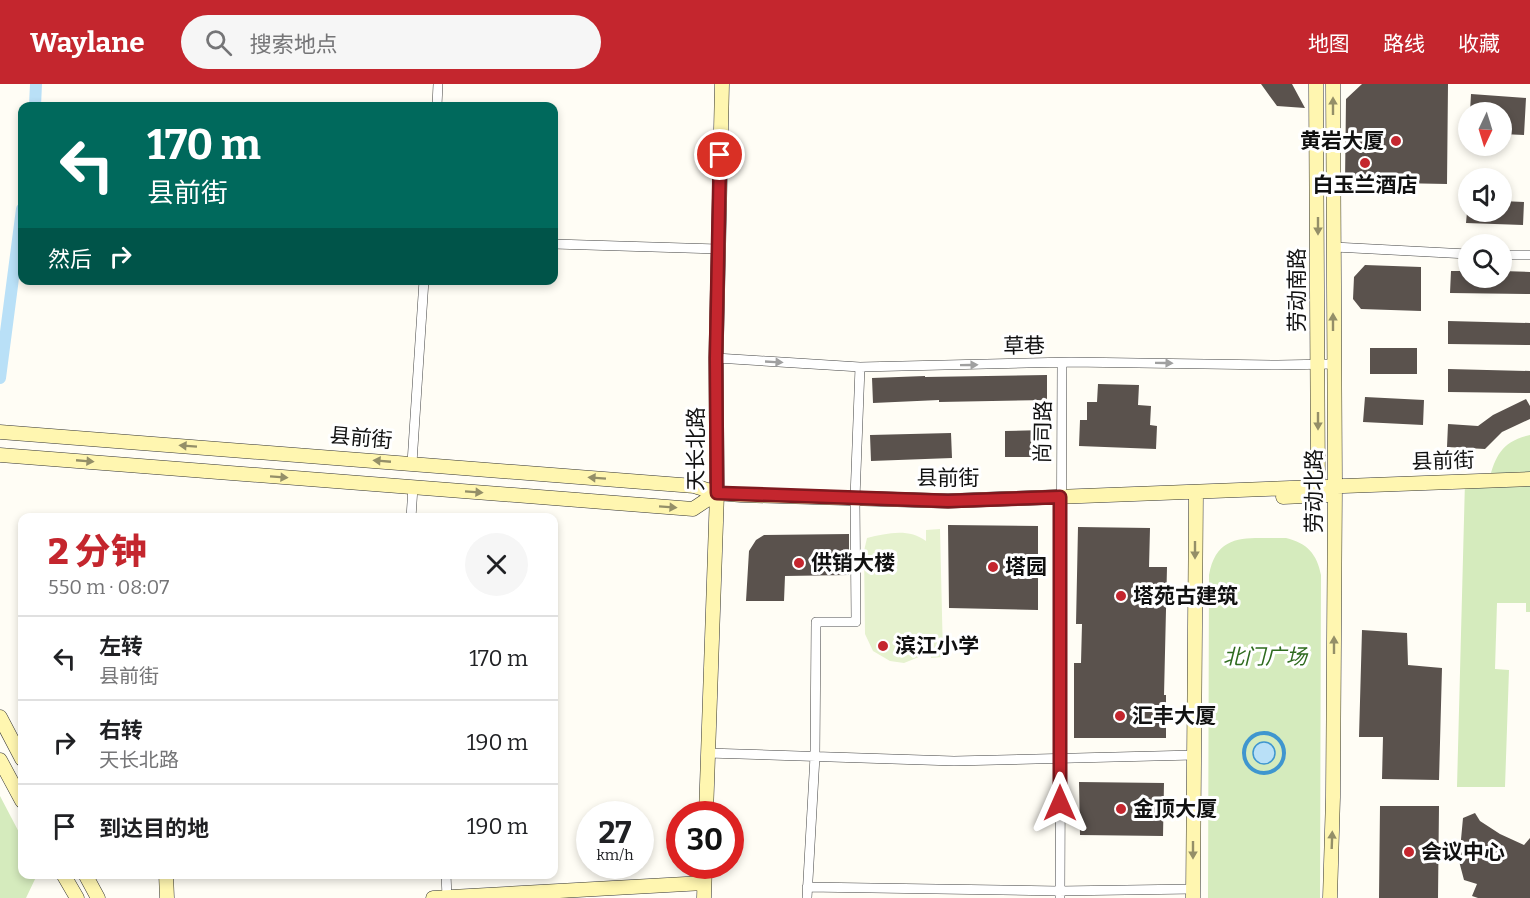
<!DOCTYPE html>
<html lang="zh">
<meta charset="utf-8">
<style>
:root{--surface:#fff;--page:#f6f6f6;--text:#202124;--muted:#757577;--line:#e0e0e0;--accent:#c4262e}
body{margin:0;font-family:Bitter,"Noto Sans SC",serif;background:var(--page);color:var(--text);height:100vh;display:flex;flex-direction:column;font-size:22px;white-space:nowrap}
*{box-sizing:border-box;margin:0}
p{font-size:20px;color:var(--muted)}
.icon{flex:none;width:33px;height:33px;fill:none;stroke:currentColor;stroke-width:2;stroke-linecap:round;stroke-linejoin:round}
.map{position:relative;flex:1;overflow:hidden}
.side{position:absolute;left:18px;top:429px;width:540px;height:366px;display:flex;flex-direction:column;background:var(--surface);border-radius:12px;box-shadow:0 3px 9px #0003}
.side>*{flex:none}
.guide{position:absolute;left:18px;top:18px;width:540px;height:183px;border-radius:12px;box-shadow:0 3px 9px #0003;background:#00695c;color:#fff;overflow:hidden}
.needle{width:39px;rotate:184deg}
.controls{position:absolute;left:1458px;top:18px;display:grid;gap:12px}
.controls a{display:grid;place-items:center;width:54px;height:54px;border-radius:50%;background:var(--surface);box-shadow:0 3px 9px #0003;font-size:30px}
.speed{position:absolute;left:576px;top:717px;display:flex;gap:12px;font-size:30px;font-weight:700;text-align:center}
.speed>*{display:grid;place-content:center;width:78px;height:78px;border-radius:50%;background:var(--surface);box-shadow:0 3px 9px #0003;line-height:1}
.speed small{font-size:15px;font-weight:400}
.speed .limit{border:9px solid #d22;background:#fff;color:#111}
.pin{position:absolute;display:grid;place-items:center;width:51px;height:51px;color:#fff;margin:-26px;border:3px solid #fff;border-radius:50%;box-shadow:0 2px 6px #0007}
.me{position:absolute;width:66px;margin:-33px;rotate:0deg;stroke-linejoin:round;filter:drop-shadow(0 0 4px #0008)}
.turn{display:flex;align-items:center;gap:21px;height:126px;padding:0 30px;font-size:27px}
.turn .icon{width:78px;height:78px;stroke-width:2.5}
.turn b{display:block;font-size:42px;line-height:51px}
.then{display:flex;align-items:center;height:57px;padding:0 30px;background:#0003;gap:12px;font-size:22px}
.round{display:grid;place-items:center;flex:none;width:63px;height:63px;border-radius:32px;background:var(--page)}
.head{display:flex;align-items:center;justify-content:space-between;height:102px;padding:0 30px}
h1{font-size:36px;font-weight:800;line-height:45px;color:var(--accent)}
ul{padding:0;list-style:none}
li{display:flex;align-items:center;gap:18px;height:84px;padding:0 30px;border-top:2px solid var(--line)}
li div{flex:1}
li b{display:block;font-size:22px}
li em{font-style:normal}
header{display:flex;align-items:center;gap:36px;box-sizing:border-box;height:84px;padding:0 30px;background:var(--accent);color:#fff}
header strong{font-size:28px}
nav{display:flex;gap:33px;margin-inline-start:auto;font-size:21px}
.search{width:420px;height:54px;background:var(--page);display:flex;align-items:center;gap:15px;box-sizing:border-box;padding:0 21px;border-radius:33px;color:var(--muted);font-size:22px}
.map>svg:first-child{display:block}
.green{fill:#d5ebbd}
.pitch{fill:#e6f2cf}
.water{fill:#b9e0f7;stroke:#3f96cf;stroke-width:1.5}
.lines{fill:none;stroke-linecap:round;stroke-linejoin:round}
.stream{stroke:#3f96cf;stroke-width:4}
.canal{stroke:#b9e0f7;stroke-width:12}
.building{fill:#5a524d}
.street-casing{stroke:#444;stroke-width:10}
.secondary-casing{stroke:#333;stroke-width:15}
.street{stroke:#fff;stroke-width:9}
.secondary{stroke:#fff6b0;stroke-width:14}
.oneway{fill:#948f68}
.oneway2{fill:#a0a0a0}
.route-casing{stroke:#7f191e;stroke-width:15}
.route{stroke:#c4262e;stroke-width:10}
.poi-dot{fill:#c4262e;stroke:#fff;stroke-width:2}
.labels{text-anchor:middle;stroke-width:6;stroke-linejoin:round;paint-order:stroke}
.poi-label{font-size:21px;font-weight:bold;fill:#111;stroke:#fff;text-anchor:start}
.street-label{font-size:21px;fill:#111;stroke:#fff}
.park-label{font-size:21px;font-style:italic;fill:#2f6b1f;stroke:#fff}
</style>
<header>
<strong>Waylane</strong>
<div class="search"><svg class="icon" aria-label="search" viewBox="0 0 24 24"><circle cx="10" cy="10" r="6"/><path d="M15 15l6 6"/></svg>搜索地点</div>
<nav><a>地图</a><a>路线</a><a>收藏</a></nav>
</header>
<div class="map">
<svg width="1530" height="814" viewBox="0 0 1530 814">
<rect width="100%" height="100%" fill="#fffdf5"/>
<!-- green -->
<path class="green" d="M1530,351V528H1526V519H1497L1495,585L1509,586L1505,703H1457L1465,397H1489C1495,371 1503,357 1530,351Z
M1286,454C1307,459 1317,470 1321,491L1320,814H1208L1209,491C1217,446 1250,455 1286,454Z
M0,712L22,754V790L37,791L26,814H0Z"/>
<!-- pitch -->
<path class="pitch" d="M940,445L943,573L931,574L930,563L919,573L904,579L890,577L873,567L865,550L864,467L867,454C887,449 909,444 926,457V446Z"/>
<!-- water -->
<path class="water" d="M1253 669a11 11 0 1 1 22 0a11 11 0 1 1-22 0Z"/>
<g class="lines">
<!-- stream -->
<path class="stream" d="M1244 669a20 20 0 1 1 40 0a20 20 0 1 1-40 0Z"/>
<!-- canal -->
<path class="canal" d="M35,22L36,0
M0,294L22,125"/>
</g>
<!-- building -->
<path class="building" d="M1261,0H1292L1305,24L1277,22Z
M1362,0H1448L1447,100L1345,98L1346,15Z
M1471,10L1526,14L1524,51L1502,50V28H1470Z
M1502,117L1524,118L1523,141L1466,139L1467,128H1502Z
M1365,181L1421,183V227L1361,225L1353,215L1354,193Z
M1451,187H1468V194H1502V187L1530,188V210L1450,209Z
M1448,237L1530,239V261L1448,260Z
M1370,264H1417V290H1370Z
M1448,285L1530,287V309L1448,308Z
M1047,291V316L939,318V316L873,319L872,294L925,292V293Z
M1098,300L1139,301L1138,321L1151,322L1150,341L1157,342L1156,365L1079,362L1080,336H1087V318H1097Z
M1365,313L1424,316L1423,341L1363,338Z
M1526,315L1530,322V335L1502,348L1485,365L1447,363L1448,340L1478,342L1493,331Z
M1045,346V373H1005V347Z
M951,349L952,374L871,377L870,351Z
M948,441L1038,442V526L949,524Z
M1078,443L1150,444L1149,483H1167L1164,611H1166V654H1074V579H1081L1082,540H1076Z
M849,450V491L785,492L784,517H746L749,467L756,456L764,451Z
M1362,546L1407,549L1408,581L1442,584L1439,696L1382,695L1383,653H1359Z
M1079,698L1164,699L1163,752L1080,751Z
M1380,722H1439L1438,814H1379Z
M1475,729L1480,737L1500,750L1524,761L1530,754V814H1478L1472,812L1477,800L1464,796L1459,777L1463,734Z"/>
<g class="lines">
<defs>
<path id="street" d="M437,22L438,0
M554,160L718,165
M1334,163L1468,170
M1502,171H1530
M716,274L860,283L1071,278L1278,281L1333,280
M412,379L424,196
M411,434L413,403
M707,669L954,677L1194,671
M446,790L447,813
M807,803L1059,807L1193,805
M807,814L815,672L816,538H856L855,414L860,283
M1060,814L1062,279"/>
<path id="secondary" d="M1316,0L1318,412
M0,348L694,402L717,409L741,411L948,417L1530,395
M0,371L693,425L717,409
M1283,413L1327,411
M0,633L22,675
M0,676L22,717
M706,730L717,409L716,274L722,0
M63,790L77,814
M85,790L98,814
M166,790L167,814
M433,814L704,799
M704,814L705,782
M1193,814L1196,408
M1330,814L1333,713L1335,401L1333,0"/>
</defs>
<!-- street casing -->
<use href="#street" class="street-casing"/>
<!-- secondary casing -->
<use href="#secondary" class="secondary-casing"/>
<!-- street -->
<use href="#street" class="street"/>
<!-- secondary -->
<use href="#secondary" class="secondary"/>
</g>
<!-- one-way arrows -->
<defs><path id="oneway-solid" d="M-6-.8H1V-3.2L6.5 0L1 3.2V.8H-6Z" transform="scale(1.5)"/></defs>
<g class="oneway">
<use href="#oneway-solid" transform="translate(1333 22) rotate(-90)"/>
<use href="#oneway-solid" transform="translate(1318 142) rotate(90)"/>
<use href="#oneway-solid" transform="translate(1333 238) rotate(-90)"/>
<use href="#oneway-solid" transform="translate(1318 337) rotate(90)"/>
<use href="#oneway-solid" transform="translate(188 362) rotate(-176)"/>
<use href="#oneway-solid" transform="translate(85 377) rotate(5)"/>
<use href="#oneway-solid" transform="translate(382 377) rotate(-175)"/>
<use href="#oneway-solid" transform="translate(279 393) rotate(4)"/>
<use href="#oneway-solid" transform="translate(597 394) rotate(-176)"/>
<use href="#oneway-solid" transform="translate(474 408) rotate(4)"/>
<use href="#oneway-solid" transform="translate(668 423) rotate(4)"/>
<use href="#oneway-solid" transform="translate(1195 466) rotate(90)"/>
<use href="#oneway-solid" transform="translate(1334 561) rotate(-90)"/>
<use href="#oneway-solid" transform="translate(1332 756) rotate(-88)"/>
<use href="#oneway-solid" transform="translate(1193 766) rotate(90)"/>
</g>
<g class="oneway2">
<use href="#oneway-solid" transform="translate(774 278) rotate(3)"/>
<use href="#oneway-solid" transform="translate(1164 279) rotate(1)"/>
<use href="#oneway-solid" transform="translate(969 281) rotate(-1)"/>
</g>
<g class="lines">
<defs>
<path id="route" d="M720,71L716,274L717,409L948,417L1060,413V719"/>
</defs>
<!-- route casing -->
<use href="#route" class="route-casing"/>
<!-- route -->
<use href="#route" class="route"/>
</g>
<!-- markers -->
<g class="poi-dot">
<circle cx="1396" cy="57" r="6"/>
<circle cx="1365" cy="79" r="6"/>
<circle cx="799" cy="479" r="6"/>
<circle cx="993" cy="483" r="6"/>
<circle cx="1121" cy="512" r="6"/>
<circle cx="883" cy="562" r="6"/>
<circle cx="1120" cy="632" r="6"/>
<circle cx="1121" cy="725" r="6"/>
<circle cx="1409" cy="768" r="6"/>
</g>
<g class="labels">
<!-- poi labels -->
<g class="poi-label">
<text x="1384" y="64" text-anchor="end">黄岩大厦</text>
<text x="1365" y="108" text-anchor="middle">白玉兰酒店</text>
<text x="811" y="486">供销大楼</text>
<text x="1005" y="490">塔园</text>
<text x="1133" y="519">塔苑古建筑</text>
<text x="895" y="569">滨江小学</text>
<text x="1132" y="639">汇丰大厦</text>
<text x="1133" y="732">金顶大厦</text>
<text x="1421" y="775">会议中心</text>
</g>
<!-- street labels -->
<g class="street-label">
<text transform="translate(1297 206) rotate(-90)" y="7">劳动南路</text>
<text transform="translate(1024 262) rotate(-1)" y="7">草巷</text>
<text transform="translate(1043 348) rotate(-89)" y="7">尚司路</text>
<text transform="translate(361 354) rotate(5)" y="7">县前街</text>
<text transform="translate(696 365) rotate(-90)" y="7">天长北路</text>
<text transform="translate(1443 377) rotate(-2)" y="7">县前街</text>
<text x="948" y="401">县前街</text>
<text transform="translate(1314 407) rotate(-90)" y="7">劳动北路</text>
</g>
<!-- park labels -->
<g class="park-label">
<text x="1265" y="580">北门广场</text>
</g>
</g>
</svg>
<div class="controls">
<a><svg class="needle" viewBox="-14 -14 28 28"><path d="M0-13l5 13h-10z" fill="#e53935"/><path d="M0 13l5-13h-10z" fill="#757577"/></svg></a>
<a><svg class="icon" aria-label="sound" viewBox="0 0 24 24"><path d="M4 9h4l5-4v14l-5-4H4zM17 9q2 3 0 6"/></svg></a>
<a><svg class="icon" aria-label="search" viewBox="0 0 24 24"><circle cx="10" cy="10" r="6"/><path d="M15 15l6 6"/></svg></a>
</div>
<div class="speed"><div>27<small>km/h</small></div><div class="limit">30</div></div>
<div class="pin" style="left:720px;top:71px;background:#d93025"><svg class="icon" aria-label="arrive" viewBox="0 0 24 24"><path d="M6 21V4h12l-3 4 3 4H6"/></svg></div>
<svg class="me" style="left:1060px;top:719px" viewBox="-20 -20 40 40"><path d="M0-17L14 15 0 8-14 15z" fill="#c4262e" stroke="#fff" stroke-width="4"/></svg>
<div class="guide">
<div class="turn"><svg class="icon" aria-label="left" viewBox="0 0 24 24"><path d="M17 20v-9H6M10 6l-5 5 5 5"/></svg><div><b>170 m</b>县前街</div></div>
<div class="then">然后<svg class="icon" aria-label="right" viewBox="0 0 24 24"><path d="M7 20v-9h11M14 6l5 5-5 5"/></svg></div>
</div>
<section class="side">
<div class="head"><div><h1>2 分钟</h1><p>550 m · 08:07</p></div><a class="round"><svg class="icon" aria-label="close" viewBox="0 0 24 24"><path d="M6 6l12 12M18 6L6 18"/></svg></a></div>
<ul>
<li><svg class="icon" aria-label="left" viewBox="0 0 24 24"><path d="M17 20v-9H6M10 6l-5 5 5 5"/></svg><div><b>左转</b><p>县前街</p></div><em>170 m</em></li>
<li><svg class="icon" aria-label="right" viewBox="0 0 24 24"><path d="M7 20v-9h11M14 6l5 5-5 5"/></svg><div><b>右转</b><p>天长北路</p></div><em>190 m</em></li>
<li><svg class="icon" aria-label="arrive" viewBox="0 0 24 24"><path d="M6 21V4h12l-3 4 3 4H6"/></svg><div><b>到达目的地</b></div><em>190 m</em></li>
</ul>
</section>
</div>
